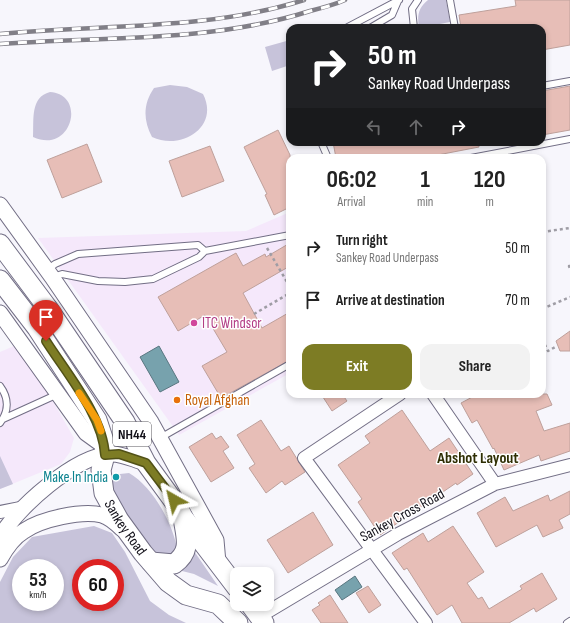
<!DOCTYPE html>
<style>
:root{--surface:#fff;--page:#f2f2f2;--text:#222;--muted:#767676;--accent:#7d7c24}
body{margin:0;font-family:"Sofia Sans Condensed",sans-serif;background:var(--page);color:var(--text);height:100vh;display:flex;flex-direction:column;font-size:15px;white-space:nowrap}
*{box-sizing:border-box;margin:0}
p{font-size:13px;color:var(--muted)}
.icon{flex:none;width:22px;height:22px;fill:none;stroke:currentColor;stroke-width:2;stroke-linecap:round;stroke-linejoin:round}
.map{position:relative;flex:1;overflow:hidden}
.drawer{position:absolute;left:286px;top:154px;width:260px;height:244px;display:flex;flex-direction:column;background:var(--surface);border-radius:12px;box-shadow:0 2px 6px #0003}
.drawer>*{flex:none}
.guide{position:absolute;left:286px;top:24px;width:260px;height:122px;border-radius:12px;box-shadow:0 2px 6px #0003;background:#202124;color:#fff;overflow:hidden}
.buttons{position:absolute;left:230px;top:567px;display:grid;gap:8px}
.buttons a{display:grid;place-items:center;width:44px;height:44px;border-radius:8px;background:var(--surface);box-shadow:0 2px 6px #0003;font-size:20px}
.speed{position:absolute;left:12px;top:559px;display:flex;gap:8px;font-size:20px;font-weight:700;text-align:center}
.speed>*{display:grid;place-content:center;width:52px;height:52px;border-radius:50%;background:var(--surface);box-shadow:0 2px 6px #0003;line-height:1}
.speed small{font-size:10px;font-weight:400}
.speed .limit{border:6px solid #d22;background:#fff;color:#111}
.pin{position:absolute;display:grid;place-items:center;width:34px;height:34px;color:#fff;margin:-41px -17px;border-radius:50% 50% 50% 0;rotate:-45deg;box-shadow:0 0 4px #0007}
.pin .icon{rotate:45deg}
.me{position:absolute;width:44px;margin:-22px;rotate:323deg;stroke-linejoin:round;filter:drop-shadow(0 0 3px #0008)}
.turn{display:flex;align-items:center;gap:14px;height:84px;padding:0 16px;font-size:18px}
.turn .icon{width:52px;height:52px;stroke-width:2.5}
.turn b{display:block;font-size:28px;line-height:34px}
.lanes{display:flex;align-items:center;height:38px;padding:0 16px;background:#0003;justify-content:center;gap:20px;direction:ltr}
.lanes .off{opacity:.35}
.eta{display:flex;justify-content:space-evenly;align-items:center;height:68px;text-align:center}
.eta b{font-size:24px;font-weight:700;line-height:28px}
.action{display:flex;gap:8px;margin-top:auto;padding:8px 16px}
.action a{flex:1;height:46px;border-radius:12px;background:var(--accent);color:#fff;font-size:16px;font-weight:700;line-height:46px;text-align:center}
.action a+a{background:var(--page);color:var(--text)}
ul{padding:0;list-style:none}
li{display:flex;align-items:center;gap:12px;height:52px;padding:0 16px}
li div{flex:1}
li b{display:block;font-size:15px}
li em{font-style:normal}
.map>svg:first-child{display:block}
.commercial{fill:#f5e8fb}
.green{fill:#c7c3da;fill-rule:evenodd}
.water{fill:#77a2ad;stroke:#587680}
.building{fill:#e7beb7;stroke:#bea09b}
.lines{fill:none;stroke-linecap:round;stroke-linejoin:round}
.service-casing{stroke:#726e85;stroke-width:8}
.minor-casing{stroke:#726e85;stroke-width:14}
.tertiary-casing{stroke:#726e85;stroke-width:17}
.primary-casing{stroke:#726e85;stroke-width:21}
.path{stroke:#9f9da5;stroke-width:2.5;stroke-dasharray:3 3;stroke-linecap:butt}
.service{stroke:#fff;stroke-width:6}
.minor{stroke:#fff;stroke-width:12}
.tertiary{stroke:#fff;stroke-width:15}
.primary{stroke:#fff;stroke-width:19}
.rail-casing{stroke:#817f87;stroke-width:4.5}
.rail{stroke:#fff;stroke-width:3;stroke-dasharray:9;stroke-linecap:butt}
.route-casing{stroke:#515117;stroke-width:10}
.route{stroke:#7d7c24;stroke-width:7}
.slow{stroke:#f59e0b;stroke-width:7}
.hotel-dot{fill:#d1479c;stroke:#fff;stroke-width:1.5}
.food-dot{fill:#e8710a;stroke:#fff;stroke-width:1.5}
.culture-dot{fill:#0f9aa8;stroke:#fff;stroke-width:1.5}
.labels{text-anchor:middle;stroke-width:3;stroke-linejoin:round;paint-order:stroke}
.shield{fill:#fff;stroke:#58575d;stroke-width:1}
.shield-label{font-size:14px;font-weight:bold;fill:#110f18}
.hotel-label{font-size:15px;fill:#b23c85;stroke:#fff;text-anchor:start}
.food-label{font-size:15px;fill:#c56008;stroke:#fff;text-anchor:start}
.culture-label{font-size:15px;fill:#0d838f;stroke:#fff;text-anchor:end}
.street-label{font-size:15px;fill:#110f18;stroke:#fff}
.neighbourhood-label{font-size:16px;font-weight:bold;fill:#2e2e03;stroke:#fff}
</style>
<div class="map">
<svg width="570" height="623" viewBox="0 0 570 623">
<rect width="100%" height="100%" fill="#f7f6fc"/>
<!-- commercial -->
<path class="commercial" d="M290,212V373L179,435L38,238L246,231Z
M14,346L51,398L74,438L70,452L61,464L0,489V352Z"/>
<!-- green -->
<path class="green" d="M428,0H446L450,22L419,28C417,16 418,8 428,0Z
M290,40V65L272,71L265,47Z
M170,85L187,87L203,94C220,127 181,151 152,137C143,120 143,104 154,88Z
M50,92C87,94 72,155 33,137C34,120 30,97 50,92Z
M0,456L13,484L0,489Z
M129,473C152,486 173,523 177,549L170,556H160L153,550L118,502L112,488L113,477L120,474Z
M94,526L112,533L125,552L150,601L169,615L186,623H0V582L13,557L32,537ZM21,568H55V602H21ZM81,568H115V602H81Z
M194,551L218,586L194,574L178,570Z"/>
<!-- water -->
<path class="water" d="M159,346L179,382L160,392L140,357Z
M355,576L362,587L342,600L335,590Z"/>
<!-- building -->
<path class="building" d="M515,0H570V45L542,50V28H461L459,15L516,6Z
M570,86V130L542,135V91Z
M278,130L290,155V207L274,215L265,195L267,194L244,147Z
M333,142H478L479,147L422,158H336Z
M87,144L102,182L62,198L47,160Z
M210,146L224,181L182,197L169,161Z
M290,243V266L243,293L262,328L290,312V360L221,398L202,366L227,352L205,315L178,331L158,297L236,253L243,266L265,254L266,257Z
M570,331V351H560L556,341Z
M321,394H342L347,401L332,411Z
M478,394H547L552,405L536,411L544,431L570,423V451L541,461L539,455L504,470L494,448L493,449L477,420L472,423L461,403Z
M402,410L430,451L449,438L473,474L457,485L456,483L380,535L358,502L362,499L338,465L370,443L365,436Z
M261,420L281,451L289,446L305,472L285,485L282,481L266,493L249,468L255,464L237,435Z
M212,433L216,439L221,436L229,447L223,451L234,468L211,482L189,447Z
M570,491V514L559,520L563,528L543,537L537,525L496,547L477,513L505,497L513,511L548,495L550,501Z
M313,512L333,545L288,573L267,540Z
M453,526L484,572L467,583L478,599L482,597L489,609L522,589L520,586L542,573L557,599L536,612L534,608L509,623H462L452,605L437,615L407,568L404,570L392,553L423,533L428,542Z
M368,586L381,605L369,613L356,593Z
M330,595L348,623H321L312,610L320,605L318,603Z"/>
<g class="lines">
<defs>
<path id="service" d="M450,0L455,28
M346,28L399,0
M370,28L392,15L398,1
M414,28L412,9L418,0
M542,86L570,81
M321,142L328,158
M471,158L570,139
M205,251L290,235
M47,270L55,264L78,254L198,245L205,251L199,257L153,279L125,282L98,281L62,274L52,277
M0,386C9,398 9,411 0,423
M3,419L58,394
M160,438L290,364
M567,623L570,621"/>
<path id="minor" d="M400,394L304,458L426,623
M433,394L495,484
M0,512L25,507
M259,617L398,534L495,484L570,465"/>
<path id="tertiary" d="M0,205L52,277L151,422L216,540L218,563
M0,313L86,433L104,446
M0,537C18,507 74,457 110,454C122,453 134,460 146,463
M0,559C5,550 14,537 24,531C41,519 82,510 102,515C109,517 117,524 122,529"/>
<g id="primary">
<path d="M0,244L47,307L125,422L146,463L178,507L183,517L237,588"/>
<path id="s1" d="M0,280L37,328L97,420L104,441L105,455L101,470L104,493L119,520L143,553L168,582L186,595L218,604L238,623"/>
<path d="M151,562L174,564C192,551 186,538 183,518"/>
<path d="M250,604L264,623"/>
</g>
</defs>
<!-- service casing -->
<use href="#service" class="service-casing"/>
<!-- minor casing -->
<use href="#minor" class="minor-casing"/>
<!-- tertiary casing -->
<use href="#tertiary" class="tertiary-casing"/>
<!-- primary casing -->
<use href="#primary" class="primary-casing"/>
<!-- path -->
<path class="path" d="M542,232L570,228
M267,248L290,287
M570,266H569L570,269
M542,309L570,297
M254,314L290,293
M542,339L548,351L557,346
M542,354L548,351"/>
<!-- service -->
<use href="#service" class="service"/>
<!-- minor -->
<use href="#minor" class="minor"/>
<!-- tertiary -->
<use href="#tertiary" class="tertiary"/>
<!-- primary -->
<use href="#primary" class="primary"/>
<defs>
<path id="rail" d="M0,34C101,24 206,31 304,0
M0,44C103,36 210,43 310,11C322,8 334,5 345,0"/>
</defs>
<!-- rail casing -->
<use href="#rail" class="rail-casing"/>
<!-- rail -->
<use href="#rail" class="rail"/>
</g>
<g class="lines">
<defs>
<path id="route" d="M46,341C67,374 103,416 105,455L119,454L146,463L174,500"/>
</defs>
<!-- route casing -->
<use href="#route" class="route-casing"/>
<!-- route -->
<use href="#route" class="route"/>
<!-- slow -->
<path class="slow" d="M79,393L97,420L101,431"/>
</g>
<!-- markers -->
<circle class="hotel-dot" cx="194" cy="323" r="4"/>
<circle class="food-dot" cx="177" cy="400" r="4"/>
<circle class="culture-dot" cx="116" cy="477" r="4"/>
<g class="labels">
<!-- shield labels -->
<rect class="shield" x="113" y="422" width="38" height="24" rx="3"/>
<g class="shield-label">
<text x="132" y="439">NH44</text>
</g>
<!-- hotel labels -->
<g class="hotel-label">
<text x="202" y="328">ITC Windsor</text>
</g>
<!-- food labels -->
<g class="food-label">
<text x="185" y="405">Royal Afghan</text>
</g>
<!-- culture labels -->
<g class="culture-label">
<text x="108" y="482">Make In India</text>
</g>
<!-- street labels -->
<g class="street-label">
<text transform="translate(402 515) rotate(-29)" y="5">Sankey Cross Road</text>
<text dy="5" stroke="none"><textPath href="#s1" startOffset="286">Sankey Road</textPath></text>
</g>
<!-- neighbourhood labels -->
<g class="neighbourhood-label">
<text x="478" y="463">Abshot Layout</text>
</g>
</g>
</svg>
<div class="buttons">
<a><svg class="icon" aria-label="layers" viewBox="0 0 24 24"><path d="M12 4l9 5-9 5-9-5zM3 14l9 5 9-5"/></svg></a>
</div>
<div class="speed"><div>53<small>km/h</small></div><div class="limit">60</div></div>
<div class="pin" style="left:46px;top:341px;background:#d93025"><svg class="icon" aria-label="arrive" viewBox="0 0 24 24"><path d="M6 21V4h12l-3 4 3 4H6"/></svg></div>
<svg class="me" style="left:174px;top:500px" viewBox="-20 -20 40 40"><path d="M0-17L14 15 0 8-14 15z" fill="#7d7c24" stroke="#fff" stroke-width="4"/></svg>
<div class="guide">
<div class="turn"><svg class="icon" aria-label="right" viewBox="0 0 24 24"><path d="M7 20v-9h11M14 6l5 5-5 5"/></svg><div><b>50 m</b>Sankey Road Underpass</div></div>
<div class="lanes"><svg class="icon off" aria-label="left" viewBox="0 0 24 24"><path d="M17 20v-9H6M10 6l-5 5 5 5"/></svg><svg class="icon off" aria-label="ahead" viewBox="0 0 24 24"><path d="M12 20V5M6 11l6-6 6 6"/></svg><svg class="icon" aria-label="right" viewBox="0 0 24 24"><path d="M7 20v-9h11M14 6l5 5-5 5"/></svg></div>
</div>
<section class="drawer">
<div class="eta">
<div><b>06:02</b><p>Arrival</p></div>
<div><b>1</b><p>min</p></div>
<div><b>120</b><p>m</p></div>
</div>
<ul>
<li><svg class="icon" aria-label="right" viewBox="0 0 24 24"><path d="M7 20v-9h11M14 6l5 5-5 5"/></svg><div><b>Turn right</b><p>Sankey Road Underpass</p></div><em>50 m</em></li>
<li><svg class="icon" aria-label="arrive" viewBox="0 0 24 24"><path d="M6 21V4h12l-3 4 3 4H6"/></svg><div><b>Arrive at destination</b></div><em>70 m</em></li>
</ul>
<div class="action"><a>Exit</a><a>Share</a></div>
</section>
</div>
